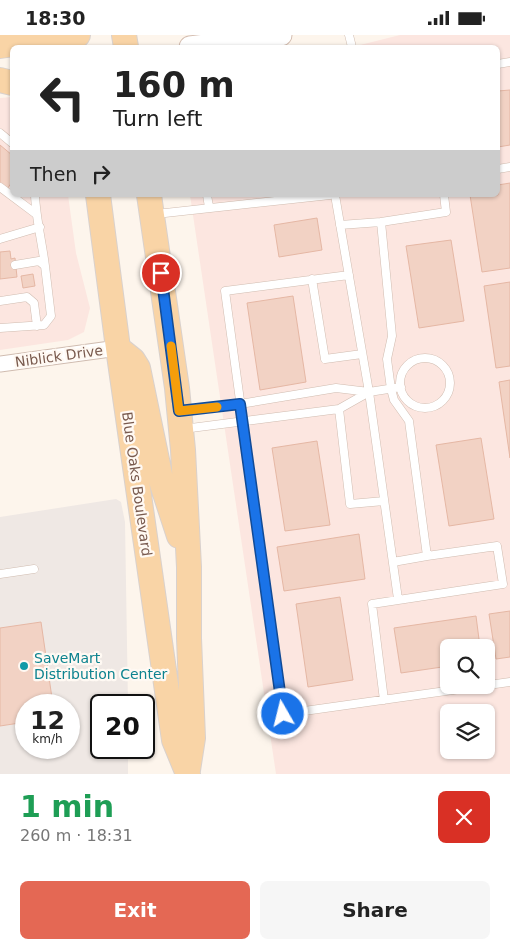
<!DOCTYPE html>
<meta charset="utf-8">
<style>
:root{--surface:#fff;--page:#f6f6f6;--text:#222;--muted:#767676;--accent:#e46854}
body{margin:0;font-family:"DejaVu Sans",sans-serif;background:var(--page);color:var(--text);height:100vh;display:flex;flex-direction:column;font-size:19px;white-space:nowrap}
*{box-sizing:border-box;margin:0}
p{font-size:16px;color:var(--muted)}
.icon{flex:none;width:28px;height:28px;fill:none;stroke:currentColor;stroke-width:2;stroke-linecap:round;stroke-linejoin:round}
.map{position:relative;height:739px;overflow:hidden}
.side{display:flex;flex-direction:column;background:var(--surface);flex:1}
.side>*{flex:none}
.banner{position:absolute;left:10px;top:10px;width:490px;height:152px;border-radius:8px;box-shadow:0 1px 4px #0004;background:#fff;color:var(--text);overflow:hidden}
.controls{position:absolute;left:440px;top:604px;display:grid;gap:10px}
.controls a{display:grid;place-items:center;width:55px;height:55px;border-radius:8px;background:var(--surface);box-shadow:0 1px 4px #0004;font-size:25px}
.speed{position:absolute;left:15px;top:659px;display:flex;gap:10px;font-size:25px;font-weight:700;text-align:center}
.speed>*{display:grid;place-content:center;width:65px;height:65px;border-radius:50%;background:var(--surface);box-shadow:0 1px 4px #0004;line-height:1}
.speed small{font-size:12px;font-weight:400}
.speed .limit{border:2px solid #111;border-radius:8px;background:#fff;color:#111}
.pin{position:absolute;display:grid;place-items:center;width:42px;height:42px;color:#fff;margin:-21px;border:2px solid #fff;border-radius:50%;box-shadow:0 1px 5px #0007}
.me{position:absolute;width:55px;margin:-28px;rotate:352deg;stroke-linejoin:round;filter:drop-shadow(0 0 4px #0008)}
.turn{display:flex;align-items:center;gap:18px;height:105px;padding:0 20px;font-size:22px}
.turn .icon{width:65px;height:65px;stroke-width:2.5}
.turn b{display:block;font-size:35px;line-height:42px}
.then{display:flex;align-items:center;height:48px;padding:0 20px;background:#0003;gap:10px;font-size:19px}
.round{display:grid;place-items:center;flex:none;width:52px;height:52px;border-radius:8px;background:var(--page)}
.summary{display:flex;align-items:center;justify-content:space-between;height:85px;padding:0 20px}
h1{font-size:30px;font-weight:800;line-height:38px;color:#1e9e55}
.button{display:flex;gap:10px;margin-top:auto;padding:10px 20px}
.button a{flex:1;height:58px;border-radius:8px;background:var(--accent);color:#fff;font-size:20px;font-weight:800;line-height:58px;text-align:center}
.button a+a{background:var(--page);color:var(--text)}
.status{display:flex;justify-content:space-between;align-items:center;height:35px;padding:0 25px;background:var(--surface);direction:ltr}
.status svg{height:14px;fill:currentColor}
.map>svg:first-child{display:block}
.commercial{fill:#fce6e0;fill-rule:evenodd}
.industrial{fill:#efe8e4;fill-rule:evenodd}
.building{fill:#f2d2c4;stroke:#e5b7a4}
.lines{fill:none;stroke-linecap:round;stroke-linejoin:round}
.lane-casing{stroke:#d0bcb0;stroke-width:9}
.street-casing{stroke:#d0bcb0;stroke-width:17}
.secondary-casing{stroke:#d5beb1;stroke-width:23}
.primary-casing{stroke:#d9d1cd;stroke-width:26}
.lane{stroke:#fff;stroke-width:8}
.street{stroke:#fff;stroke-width:15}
.secondary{stroke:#fff;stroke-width:21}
.primary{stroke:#f9d4a6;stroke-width:24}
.route-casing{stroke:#114b97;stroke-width:12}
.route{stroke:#1a73e8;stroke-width:9}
.slow{stroke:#f59e0b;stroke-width:9}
.culture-dot{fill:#0f9aa8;stroke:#fff9f3;stroke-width:2}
.labels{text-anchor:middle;stroke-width:4.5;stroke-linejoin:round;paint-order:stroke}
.street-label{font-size:14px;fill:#795a4e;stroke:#fff9f3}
.culture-label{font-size:14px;fill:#0d838f;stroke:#fff9f3;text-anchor:start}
</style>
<div class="status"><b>18:30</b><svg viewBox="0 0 49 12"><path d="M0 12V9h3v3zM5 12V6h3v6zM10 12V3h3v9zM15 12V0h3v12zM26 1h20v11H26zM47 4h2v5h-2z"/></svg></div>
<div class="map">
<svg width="510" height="739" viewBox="0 0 510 739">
<rect width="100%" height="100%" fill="#fdf5ec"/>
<!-- commercial -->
<path class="commercial" d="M400,0H510V739H276L190,160H498V12H352ZM449,612H486V650H449ZM449,678H486V715H449Z
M12,62V160H68L76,218L90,273L84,297L68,305L0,315V63Z"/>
<!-- industrial -->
<path class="industrial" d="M116,464L121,467L125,487L128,670H101V712L128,713V739H0V482ZM26,670H69V712H26Z"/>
<!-- building -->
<path class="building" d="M510,55V110L498,112V56Z
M0,110L12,120V147L5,157L0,153Z
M510,148V233L482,237L470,160H498V150Z
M317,183L322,215L279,222L274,190Z
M451,205L464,286L419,293L406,211Z
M10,216L11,224L15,223L17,242L0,244V217Z
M33,239L35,251L23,253L21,241Z
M510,247V331L496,333L484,251Z
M293,261L306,347L260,355L247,268Z
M510,345V423L499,347Z
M481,403L494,484L449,491L436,410Z
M317,406L330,490L285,496L272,413Z
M359,499L365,544L284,556L277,512Z
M340,562L353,645L308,652L296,569Z
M510,576V622L496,624L489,579Z
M476,581L480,612H449V631L401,638L394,593Z
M41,587L53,670H26V687L0,691V593Z"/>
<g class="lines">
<defs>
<path id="lane" d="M349,0L352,12
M498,29L510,27
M0,98L12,108
M498,134L510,132
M0,152L36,179
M35,160C36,184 42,207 45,231
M207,160L209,172
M335,160L369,357L398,564
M156,179L330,160
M381,187L446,177L444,160
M340,190L381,187L392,301L387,324L391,354L394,365L409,386L427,521L497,511L503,549L372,569L384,665
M0,204L40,192
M349,240L225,256L283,679L510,647
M312,244L325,324L362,319
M0,266L27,262L34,268L37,291
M0,293L44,290L51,281L45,231L39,226L15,230
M400 348a25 25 0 1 1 50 0a25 25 0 1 1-50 0Z
M339,374L350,469L384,466
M181,376L240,369L336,353L369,357L401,352
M183,394L339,374L369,357
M393,527L427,521
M0,539L34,534"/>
<path id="street" d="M0,329L118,313"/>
<path id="secondary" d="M190,12L281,0"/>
<path id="primary" d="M124,0L126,12
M0,11L78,0
M0,45L12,48
M98,160L118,313L174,705L188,739
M149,160L177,353L183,415L189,532V603L193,703L188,735
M118,313L133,325L138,333L162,449L179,501"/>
</defs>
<!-- lane casing -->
<use href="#lane" class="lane-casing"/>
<!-- street casing -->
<use href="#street" class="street-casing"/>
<!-- secondary casing -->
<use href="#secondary" class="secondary-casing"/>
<!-- primary casing -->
<use href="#primary" class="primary-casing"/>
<!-- lane -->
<use href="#lane" class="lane"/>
<!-- street -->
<use href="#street" class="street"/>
<!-- secondary -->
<use href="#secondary" class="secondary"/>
<!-- primary -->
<use href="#primary" class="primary"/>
</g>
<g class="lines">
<defs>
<path id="route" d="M161,238L179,376L240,369L283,679"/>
</defs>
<!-- route casing -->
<use href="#route" class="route-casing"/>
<!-- route -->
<use href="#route" class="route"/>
<!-- slow -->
<path class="slow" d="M171,311L179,376L217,372"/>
</g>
<!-- markers -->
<circle class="culture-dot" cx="24" cy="631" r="5"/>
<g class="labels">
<!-- street labels -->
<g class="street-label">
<text transform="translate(59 321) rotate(-8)" y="5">Niblick Drive</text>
<text transform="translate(137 449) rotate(82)" y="5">Blue Oaks Boulevard</text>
</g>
<!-- culture labels -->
<g class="culture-label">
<text x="34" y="628">SaveMart<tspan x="34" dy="16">Distribution Center</tspan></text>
</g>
</g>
</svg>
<div class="controls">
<a><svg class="icon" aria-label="search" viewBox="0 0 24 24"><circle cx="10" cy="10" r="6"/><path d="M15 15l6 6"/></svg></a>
<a><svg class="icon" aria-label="layers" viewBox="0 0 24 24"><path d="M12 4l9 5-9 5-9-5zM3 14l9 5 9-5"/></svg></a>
</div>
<div class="speed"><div>12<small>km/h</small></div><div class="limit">20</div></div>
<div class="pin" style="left:161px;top:238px;background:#d93025"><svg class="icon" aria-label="arrive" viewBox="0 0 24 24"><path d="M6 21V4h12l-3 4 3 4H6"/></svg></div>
<svg class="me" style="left:283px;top:679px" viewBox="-20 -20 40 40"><circle r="17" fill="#1a73e8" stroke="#fff" stroke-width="3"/><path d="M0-11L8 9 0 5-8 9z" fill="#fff"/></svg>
<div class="banner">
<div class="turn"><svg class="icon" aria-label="left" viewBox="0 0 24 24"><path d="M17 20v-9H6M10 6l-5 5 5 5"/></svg><div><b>160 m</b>Turn left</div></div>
<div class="then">Then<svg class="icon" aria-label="right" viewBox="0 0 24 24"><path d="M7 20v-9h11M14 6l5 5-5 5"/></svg></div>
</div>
</div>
<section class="side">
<div class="summary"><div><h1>1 min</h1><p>260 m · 18:31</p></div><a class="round" style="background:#d93025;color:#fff"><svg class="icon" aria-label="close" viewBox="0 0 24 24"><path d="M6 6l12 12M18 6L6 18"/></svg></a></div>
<div class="button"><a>Exit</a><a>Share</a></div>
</section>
